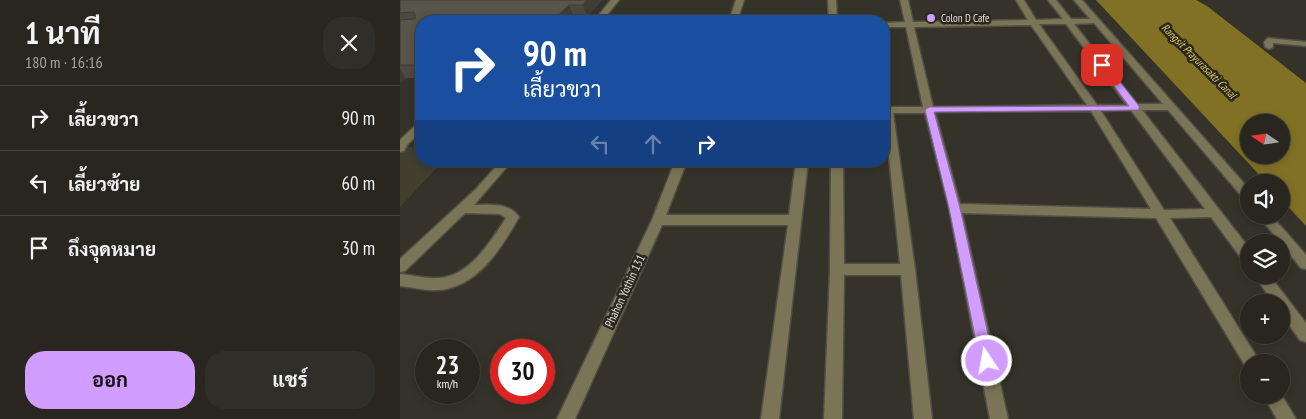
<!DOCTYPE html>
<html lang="th">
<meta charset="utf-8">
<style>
:root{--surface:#28261f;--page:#302e28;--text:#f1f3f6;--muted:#a5a5a4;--line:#44433d;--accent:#d19dfe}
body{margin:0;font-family:"PT Sans Narrow",Sarabun,sans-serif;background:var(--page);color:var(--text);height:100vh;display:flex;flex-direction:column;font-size:19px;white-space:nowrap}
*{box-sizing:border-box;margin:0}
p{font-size:16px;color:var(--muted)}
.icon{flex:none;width:28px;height:28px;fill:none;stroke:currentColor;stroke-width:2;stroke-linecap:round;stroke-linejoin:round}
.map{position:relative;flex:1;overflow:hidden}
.details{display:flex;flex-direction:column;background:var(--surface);width:400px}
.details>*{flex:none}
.top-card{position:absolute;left:15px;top:15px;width:475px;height:152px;border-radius:20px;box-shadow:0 2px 8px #0003,0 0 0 1px var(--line);background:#1a4fa0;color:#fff;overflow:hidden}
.needle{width:32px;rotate:283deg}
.tools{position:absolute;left:840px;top:114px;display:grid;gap:10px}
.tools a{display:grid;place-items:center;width:50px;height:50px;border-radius:50%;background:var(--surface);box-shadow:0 2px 8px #0003,0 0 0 1px var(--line);font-size:25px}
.speed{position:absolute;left:15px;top:339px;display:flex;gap:10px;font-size:25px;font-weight:700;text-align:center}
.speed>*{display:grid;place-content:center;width:65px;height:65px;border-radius:50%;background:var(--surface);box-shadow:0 2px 8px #0003,0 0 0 1px var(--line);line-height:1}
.speed small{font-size:12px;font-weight:400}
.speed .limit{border:8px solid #d22;background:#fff;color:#111}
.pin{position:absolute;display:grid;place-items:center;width:42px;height:42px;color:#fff;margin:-21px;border-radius:10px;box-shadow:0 2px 8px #0006}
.me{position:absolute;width:55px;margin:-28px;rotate:348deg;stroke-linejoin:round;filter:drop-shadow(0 0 4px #0008)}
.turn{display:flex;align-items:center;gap:18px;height:105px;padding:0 25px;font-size:22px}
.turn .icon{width:65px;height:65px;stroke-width:2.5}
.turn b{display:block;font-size:35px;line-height:42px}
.lanes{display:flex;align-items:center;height:48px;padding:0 25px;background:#0003;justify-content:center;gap:25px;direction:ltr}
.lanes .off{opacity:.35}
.round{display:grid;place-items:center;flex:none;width:52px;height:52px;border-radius:20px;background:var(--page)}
.summary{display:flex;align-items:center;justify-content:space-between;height:85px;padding:0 25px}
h1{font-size:30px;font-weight:700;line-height:38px}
.primary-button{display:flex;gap:10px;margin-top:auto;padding:10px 25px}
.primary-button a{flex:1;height:58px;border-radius:20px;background:var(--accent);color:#111;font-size:20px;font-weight:700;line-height:58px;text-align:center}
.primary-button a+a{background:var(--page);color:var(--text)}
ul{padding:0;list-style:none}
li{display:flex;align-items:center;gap:15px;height:65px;padding:0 25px;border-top:1px solid var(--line)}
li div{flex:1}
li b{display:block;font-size:19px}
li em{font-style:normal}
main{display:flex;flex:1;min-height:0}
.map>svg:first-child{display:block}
.built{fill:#433f2f}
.water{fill:#807124;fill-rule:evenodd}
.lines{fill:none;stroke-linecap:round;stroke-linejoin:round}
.minor-casing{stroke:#514f45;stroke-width:3}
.minor{fill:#7b7557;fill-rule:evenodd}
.wall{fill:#4c4a40}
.shaded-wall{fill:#3e3c34}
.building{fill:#58564b;stroke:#3e3c34}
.route{fill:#d19dfe;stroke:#8866a5}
.poi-dot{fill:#d19dfe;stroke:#2b291f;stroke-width:2}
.labels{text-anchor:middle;stroke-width:5;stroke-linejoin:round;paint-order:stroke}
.far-poi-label{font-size:11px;fill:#e3e1db;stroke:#2b291f;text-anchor:start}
.far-water-label{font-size:11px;font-style:italic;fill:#e2cd65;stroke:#2b291f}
.street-label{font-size:12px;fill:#e3e1db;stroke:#2b291f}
</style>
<main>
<section class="details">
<div class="summary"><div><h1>1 นาที</h1><p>180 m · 16:16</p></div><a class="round"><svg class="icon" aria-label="close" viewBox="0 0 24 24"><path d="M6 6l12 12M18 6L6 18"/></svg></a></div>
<ul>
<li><svg class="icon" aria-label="right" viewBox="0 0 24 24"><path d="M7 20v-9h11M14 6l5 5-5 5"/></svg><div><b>เลี้ยวขวา</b></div><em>90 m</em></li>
<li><svg class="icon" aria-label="left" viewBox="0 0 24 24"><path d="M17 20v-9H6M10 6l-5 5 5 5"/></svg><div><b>เลี้ยวซ้าย</b></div><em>60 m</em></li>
<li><svg class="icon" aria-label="arrive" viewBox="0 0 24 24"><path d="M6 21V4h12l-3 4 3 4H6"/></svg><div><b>ถึงจุดหมาย</b></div><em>30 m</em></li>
</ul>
<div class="primary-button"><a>ออก</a><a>แชร์</a></div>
</section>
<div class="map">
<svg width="906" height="419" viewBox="0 0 906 419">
<rect width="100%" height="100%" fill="#353329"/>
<!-- built -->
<path class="built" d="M0,146L21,148V161H43L0,207Z"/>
<!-- water -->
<path class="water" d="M696,0H796L807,6L906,83V226L881,199V182H866ZM849,122H881V155H849Z"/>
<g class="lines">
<defs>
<path id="minor" d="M211,0H219L202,21H194Z
M336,0H344L337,21H329Z
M428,0H436L437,21H429Z
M500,0H508L513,22L628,20L616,0H624L636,20L663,19L648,0H656L671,19H690L674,0H682L849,189V201L845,200L768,110H742L849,248V263L844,262L811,217L770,218L860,362H849V368L846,367L756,218L562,213L608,419H590L549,208L525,113H493L515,269L532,419H514L501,275H444L442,419H424L430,270L431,161H443L444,264H500L484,107H523L506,27H484V23L505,22ZM694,23L763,104H737L674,24ZM639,24H666L727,105H697ZM631,25L687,105L533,107L514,27ZM731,110L805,209L764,210L701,111ZM691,111L751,209L560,204L535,112Z
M868,38L906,42V46L873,43V47L869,49L865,47L864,42Z
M21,123V131L7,145L4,151L0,152V140L17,124Z
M101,161H112L74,205C89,205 109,202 119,217C102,247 78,287 39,290C26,291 13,287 0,286V274C13,275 26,279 39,278C69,277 91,241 106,218L100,214L65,213L5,271L0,272V259L76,189Z
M275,161H287L266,215H389L396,161H408L379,419H361L388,225H262L175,419H157L252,220Z
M858,215H871L906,255V269L901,268Z
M854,275H869L906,323V342L900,340L881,314V302H873Z
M881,394L896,419H877L863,395Z"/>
</defs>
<!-- minor casing -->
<use href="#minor" class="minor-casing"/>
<!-- minor -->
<use href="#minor" class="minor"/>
</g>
<!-- wall -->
<path class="wall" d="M0,0H202L187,17L21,21V78H6L0,83Z"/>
<!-- shaded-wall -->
<path class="shaded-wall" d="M187,0H202L187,17L183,5Z
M169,5L174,17L169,21H152Z
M0,69L6,78L0,83Z"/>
<!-- building -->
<path class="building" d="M0,0H187L183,5H169L152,21H21V65H0V20L15,19V14L14,12L0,13Z"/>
<!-- route -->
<path class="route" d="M700,63H705L739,106V110L534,112L560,208L594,361L592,366L587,368L581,366L549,208L525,110L529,107L729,106L700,67Z"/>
<!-- markers -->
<circle class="poi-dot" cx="531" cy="18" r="5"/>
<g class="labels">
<!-- far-poi labels -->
<g class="far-poi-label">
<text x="541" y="22">Colon D Cafe</text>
</g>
<!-- far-water labels -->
<g class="far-water-label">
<text transform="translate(799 61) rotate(45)" y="4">Rangsit Prayurasakti Canal</text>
</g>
<!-- street labels -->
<g class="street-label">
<text transform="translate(225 291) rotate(-65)" y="4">Phahon Yothin 131</text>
</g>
</g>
</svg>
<div class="tools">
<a><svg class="needle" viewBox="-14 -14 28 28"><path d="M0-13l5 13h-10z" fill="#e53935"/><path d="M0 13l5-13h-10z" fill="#a5a5a4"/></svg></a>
<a><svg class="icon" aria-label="sound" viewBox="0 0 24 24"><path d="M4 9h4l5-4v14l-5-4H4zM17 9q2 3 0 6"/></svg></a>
<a><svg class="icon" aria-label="layers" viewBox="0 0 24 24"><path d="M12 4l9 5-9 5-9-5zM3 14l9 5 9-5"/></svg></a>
<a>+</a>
<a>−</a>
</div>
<div class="speed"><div>23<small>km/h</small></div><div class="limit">30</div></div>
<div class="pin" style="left:702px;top:65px;background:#d93025"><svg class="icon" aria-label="arrive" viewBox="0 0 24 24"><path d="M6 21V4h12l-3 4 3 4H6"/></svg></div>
<svg class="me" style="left:587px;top:361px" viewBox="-20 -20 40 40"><circle r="17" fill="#d19dfe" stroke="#fff" stroke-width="3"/><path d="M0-11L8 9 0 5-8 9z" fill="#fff"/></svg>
<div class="top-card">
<div class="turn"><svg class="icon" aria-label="right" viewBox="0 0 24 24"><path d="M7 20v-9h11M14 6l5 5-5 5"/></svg><div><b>90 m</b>เลี้ยวขวา</div></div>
<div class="lanes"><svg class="icon off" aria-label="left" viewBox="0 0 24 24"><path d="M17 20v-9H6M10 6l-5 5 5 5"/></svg><svg class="icon off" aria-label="ahead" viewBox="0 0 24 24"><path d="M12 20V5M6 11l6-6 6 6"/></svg><svg class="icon" aria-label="right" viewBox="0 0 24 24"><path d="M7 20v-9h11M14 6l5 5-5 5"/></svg></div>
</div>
</div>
</main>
